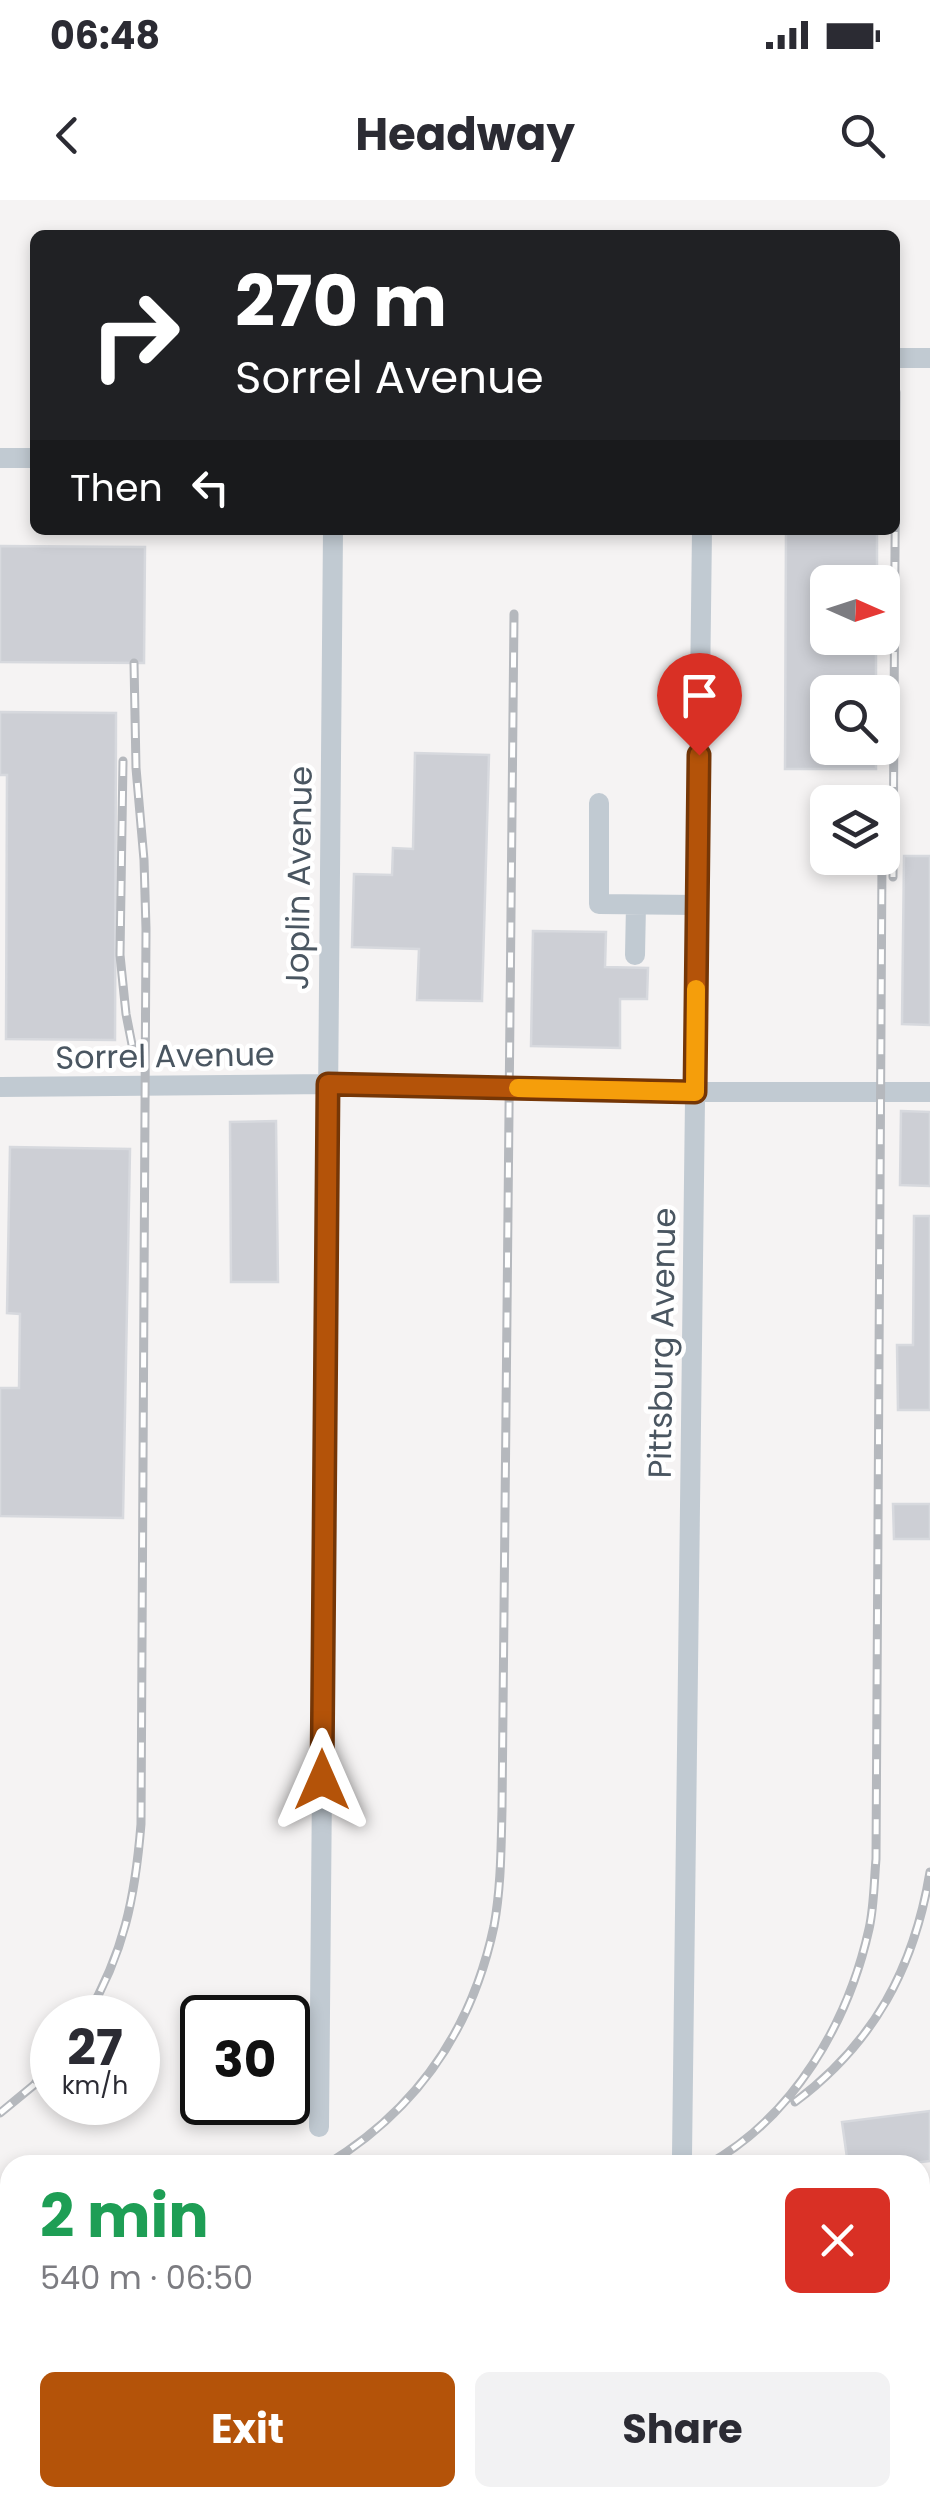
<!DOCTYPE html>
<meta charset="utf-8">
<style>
:root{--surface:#fff;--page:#f2f2f3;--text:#2b2b33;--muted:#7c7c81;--accent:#b45309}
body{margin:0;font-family:Poppins,sans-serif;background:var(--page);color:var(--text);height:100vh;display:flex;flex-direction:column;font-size:38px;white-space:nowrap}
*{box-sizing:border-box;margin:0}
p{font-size:32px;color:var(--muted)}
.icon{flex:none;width:55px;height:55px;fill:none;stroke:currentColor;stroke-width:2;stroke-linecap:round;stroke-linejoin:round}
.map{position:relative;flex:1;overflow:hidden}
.details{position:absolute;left:0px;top:1955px;width:930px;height:352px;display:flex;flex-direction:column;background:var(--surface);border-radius:30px 30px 0 0;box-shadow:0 5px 15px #0003}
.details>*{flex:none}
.guide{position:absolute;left:30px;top:30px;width:870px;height:305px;border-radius:15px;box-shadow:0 5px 15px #0003;background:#202124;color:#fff;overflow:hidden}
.needle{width:65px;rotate:93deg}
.controls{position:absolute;left:810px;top:365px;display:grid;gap:20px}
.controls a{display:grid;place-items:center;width:90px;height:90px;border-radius:15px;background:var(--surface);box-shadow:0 5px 15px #0003;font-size:50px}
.speed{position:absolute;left:30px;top:1795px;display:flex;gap:20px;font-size:50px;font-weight:700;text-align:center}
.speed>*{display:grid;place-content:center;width:130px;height:130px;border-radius:50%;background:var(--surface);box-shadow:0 5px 15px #0003;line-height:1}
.speed small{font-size:25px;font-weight:400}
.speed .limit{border:5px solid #111;border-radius:15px;background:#fff;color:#111}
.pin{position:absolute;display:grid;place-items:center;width:85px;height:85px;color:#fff;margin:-102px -42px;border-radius:50% 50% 50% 0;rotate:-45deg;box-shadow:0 0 10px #0007}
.pin .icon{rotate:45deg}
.me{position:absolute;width:110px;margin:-55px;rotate:0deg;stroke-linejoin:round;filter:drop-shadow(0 0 8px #0008)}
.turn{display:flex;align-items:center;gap:35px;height:210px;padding:0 40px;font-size:45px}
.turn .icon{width:130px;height:130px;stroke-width:2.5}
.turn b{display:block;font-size:70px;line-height:85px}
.then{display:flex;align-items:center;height:95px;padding:0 40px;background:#0003;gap:20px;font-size:38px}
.round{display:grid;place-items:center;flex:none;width:105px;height:105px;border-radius:15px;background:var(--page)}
.overview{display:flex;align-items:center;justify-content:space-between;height:170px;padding:0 40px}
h1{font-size:60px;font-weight:700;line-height:75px;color:#1e9e55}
.button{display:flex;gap:20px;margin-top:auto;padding:20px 40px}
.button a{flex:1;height:115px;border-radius:15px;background:var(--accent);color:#fff;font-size:40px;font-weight:700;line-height:115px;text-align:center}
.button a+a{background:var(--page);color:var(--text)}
.status{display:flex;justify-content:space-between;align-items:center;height:70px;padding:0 50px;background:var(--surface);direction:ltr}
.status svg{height:28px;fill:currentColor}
header{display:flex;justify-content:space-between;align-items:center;height:130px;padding:0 40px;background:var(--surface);font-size:45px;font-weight:700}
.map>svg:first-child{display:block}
.building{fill:#cdcfd5;stroke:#d7d9de;stroke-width:2.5}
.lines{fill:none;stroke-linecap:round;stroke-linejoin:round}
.minor{stroke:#c1cad2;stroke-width:20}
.rail-casing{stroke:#b5b8bd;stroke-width:9}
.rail{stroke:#fff;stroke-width:5;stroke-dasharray:15;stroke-linecap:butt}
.route-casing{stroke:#753606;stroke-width:25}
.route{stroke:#b45309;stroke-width:18}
.slow{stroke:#f59e0b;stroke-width:18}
.labels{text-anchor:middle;stroke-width:9;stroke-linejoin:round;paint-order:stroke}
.street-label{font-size:32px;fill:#4a5661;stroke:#fff}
</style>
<div class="status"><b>06:48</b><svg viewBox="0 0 49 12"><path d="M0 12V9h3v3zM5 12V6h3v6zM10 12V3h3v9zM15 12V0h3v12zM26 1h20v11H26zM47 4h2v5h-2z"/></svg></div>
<header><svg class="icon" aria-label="back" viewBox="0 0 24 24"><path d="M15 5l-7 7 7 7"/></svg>Headway<svg class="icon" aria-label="search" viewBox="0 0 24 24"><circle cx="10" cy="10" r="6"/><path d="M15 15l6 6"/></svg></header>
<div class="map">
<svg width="930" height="2307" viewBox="0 0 930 2307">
<rect width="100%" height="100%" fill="#f5f3f3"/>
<!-- building -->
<path class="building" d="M786,330H877V382H828V438H876V492H828V548H876V569H785Z
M0,346L145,347L144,463L0,462Z
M0,512L116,513L115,840L6,839L7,575H0Z
M415,553L489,555L482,801L417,800L419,749L352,747L354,674L392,675L393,648L413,649Z
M904,656H930V825L902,824Z
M533,731L606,732L605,767L648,768L647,799H620V848L531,846Z
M901,911L930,912V986L900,985Z
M276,921L278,1082H231L230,922Z
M10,947L130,949L123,1318L0,1316V1188H19L20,1114L7,1113Z
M914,1016H930V1210H898L897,1145H913Z
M893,1304H930V1339H894Z
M930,1911V1961L896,1965H848L842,1922Z"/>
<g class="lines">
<!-- minor -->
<path class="minor" d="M895,158H930
M0,258H35
M599,603V704L697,705
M635,755L636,705
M0,887L328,884L695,892H930
M319,1927L333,330
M682,1957L702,330
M692,2307V2305"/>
<defs>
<path id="rail" d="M123,561L120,755L126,814L136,865
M893,677L896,192
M86,1818C124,1752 135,1699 141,1624L146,729L144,660L136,568L134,463
M795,1902C874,1843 914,1768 930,1672
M0,1913L34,1885L52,1862
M326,1965C417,1910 472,1830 494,1726C501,1688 501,1649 502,1610L514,414
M707,1965C794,1917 848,1823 869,1729C874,1707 874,1682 876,1659L882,658
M920,2014L930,2011
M0,2018H10
M920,2206L930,2201
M920,2255H930
M0,2258L10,2257"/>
</defs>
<!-- rail casing -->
<use href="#rail" class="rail-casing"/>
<!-- rail -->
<use href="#rail" class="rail"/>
</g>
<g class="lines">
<defs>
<path id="route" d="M322,1580L328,884L695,892L699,555"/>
</defs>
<!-- route casing -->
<use href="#route" class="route-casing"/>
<!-- route -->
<use href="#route" class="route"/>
<!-- slow -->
<path class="slow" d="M518,888L695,892L696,789"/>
</g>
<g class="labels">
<!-- street labels -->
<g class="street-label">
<text transform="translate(299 678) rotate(-89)" y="11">Joplin Avenue</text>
<text transform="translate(165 856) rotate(-1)" y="11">Sorrel Avenue</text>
<text transform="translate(662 1143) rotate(-89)" y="11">Pittsburg Avenue</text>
</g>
</g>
</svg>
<div class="controls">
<a><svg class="needle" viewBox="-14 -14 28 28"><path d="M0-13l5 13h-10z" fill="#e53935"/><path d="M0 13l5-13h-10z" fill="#7c7c81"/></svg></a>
<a><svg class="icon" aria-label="search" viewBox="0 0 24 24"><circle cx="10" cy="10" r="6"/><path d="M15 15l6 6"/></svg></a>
<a><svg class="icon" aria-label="layers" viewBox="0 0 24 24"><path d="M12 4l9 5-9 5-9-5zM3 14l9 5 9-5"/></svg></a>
</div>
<div class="speed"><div>27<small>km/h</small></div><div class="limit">30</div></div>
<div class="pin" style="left:699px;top:555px;background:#d93025"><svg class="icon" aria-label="arrive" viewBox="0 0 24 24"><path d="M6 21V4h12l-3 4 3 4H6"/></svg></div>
<svg class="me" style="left:322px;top:1580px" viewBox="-20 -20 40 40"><path d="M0-17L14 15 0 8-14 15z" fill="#b45309" stroke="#fff" stroke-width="4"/></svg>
<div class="guide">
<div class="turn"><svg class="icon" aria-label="right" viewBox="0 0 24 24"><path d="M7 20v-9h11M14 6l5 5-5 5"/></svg><div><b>270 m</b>Sorrel Avenue</div></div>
<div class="then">Then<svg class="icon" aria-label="left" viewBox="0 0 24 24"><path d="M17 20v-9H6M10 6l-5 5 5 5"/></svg></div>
</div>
<section class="details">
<div class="overview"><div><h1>2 min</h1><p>540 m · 06:50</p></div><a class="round" style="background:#d93025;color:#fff"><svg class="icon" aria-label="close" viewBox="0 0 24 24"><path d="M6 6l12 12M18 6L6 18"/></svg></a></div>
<div class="button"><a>Exit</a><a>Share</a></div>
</section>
</div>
